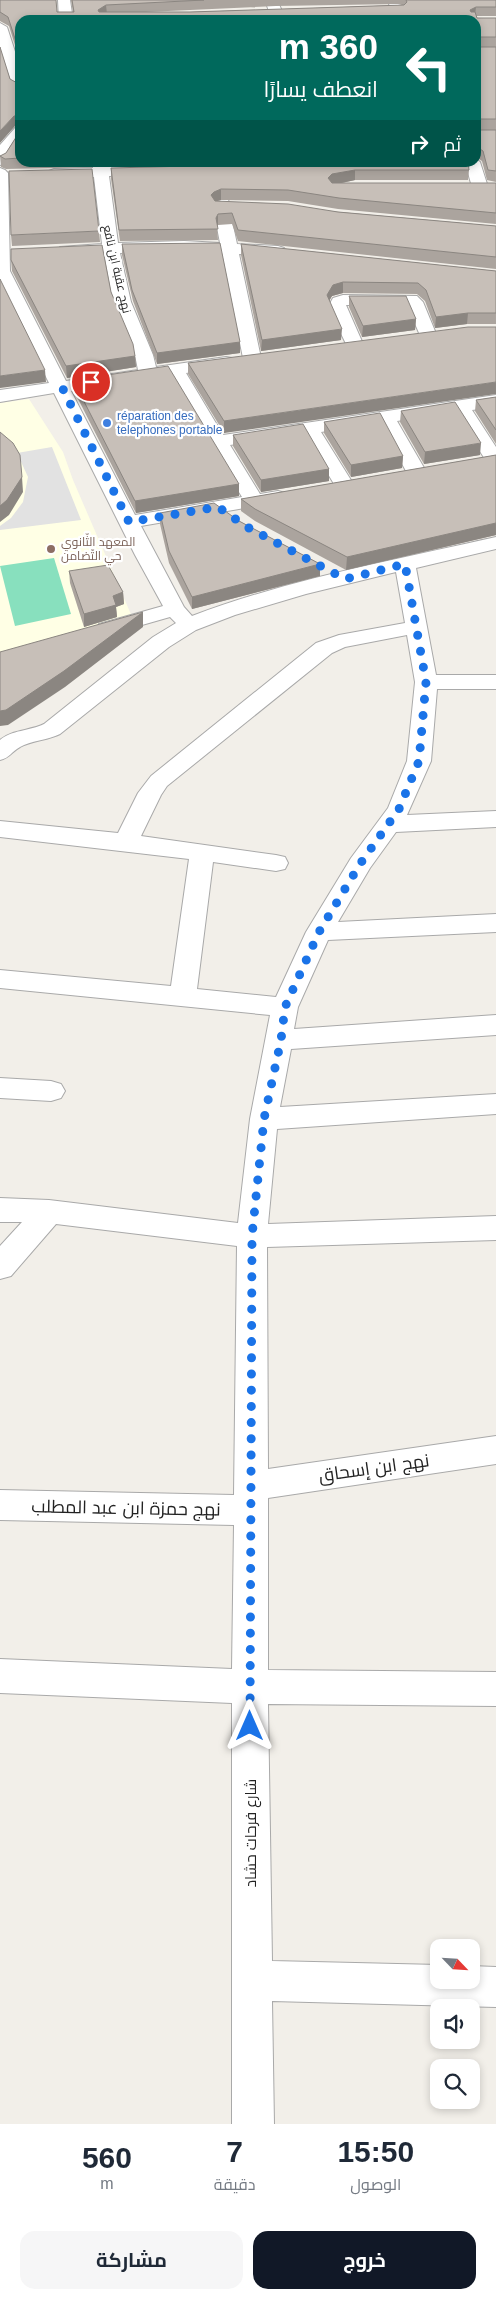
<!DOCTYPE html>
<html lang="ar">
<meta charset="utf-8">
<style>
:root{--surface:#fff;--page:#f6f6f7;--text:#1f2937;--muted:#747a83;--accent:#111827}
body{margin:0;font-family:Helvetica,Cairo,sans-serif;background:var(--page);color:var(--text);direction:rtl;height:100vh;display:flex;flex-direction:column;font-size:19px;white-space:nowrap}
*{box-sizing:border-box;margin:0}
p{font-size:16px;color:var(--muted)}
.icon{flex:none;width:28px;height:28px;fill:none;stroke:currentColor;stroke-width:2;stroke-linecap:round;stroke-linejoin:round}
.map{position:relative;height:2124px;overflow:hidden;direction:ltr}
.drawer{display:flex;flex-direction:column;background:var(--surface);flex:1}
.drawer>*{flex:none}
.banner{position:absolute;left:15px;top:15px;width:466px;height:152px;border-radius:15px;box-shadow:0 2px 8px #0003;direction:rtl;background:#00695c;color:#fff;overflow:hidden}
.needle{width:32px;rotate:115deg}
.buttons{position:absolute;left:430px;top:1939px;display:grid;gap:10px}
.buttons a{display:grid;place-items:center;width:50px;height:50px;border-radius:10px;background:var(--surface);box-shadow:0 2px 8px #0003;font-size:25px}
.pin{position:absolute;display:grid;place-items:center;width:42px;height:42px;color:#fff;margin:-21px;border:2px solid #fff;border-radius:50%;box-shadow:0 1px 5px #0007}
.me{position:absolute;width:55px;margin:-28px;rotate:0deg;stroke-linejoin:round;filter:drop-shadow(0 0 4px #0008)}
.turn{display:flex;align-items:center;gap:18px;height:105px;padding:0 20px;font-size:22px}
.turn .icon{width:65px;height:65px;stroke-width:2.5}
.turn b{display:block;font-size:35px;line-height:42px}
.then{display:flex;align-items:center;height:48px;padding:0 20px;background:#0003;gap:10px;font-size:19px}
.eta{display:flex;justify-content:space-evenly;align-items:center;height:85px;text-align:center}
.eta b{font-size:30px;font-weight:700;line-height:35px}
.primary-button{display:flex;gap:10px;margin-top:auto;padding:10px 20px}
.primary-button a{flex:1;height:58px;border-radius:15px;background:var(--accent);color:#fff;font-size:20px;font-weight:700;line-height:58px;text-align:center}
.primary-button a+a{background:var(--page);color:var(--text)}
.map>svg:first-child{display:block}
.education{fill:#ffffe5}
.pitch{fill:#88e0be}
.parking{fill:#e2e2e2}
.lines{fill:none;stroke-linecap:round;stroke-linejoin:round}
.street-casing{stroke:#a9a9a9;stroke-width:2}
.street{fill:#fff;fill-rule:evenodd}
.wall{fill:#aba49e;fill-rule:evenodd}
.shaded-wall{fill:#8b8681}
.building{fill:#c7bfb8;stroke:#8b8681}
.route{stroke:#1a73e8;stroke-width:9;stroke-dasharray:0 16.2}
.shop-dot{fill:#3f7fe0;stroke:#fff;stroke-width:2}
.education-dot{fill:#8d6e63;stroke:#fff;stroke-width:2}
.labels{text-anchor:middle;stroke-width:4.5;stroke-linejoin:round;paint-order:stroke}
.far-street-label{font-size:12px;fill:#222;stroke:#fff}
.far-shop-label{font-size:12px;fill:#366cbe;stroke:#fff;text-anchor:start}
.far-education-label{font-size:12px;fill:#785e54;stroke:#fff;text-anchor:start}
.street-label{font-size:15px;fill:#222;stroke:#fff}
.near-street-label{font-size:18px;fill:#222;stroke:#fff}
</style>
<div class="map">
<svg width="496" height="2124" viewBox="0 0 496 2124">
<rect width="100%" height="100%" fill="#f2efe9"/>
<!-- education -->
<path class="education" d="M29,399L63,452L73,480L133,619L0,654V403Z"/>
<!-- pitch -->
<path class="pitch" d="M54,558L71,614L15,626L0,566Z"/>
<!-- parking -->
<path class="parking" d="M52,447L81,520L0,530V526L11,518L23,502L28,477L17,453Z"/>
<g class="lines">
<defs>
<path id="street" d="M58,0H70L73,20H59Z
M265,0H277L286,20H272Z
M387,0H399L411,20H397Z
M0,23L7,27L20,67V92L13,88L0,48Z
M20,127V140L13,148L5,163L0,165V145L15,128Z
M476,159L480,162L488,187L485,190H475L472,187L465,162H476Z
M92,162H108V167L148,165L153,167L156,170L153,173L148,175L109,176L118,243L184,241L220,243L213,207L209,169L212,166H222L225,169L229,207L237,244L278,246L284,248L286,251L284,254L278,256L239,254L261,358L258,362H246L243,358L222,253L184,251L120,253L131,302L153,355L156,367L226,357L232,358L235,362L232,366L226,367L186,373L223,435L496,395V407L472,410L496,447V466L488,464L455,412L397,421L427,473L424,477L417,479L410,477L407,473L380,423L321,432L354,485L351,489L344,491L337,489L304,434L230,445L260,494L278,491L285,493L288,497L285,501L141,526L184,607L192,616C289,579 395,560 496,537V549L416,568L436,675H496V689H437L431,761L407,815L496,811V827L396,832L370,868L338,922L496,914V932L328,940L298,1007L294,1029L496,1015V1035L291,1049L280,1107L496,1094V1114L277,1129L268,1224L496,1216V1240L267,1247L268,1469L496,1436V1464L268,1498V1670L496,1672V1706L268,1704L272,1961L439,1965V1980H471V1966L496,1967V2007L272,2001L274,2124H232V1703L0,1693V1659L232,1669L234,1525L0,1520V1490L234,1495L237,1246L56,1224L11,1276L0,1279V1246L22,1222H0V1198L49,1200L238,1223L250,1119L270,1015L0,988V970L171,986L189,859L0,837V821L118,833L138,793L151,776L316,643L339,635L405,623L396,572L306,594L235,615L196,630L169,647L60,734C48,740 30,741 20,747C12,751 10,758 0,760V740C11,730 30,731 44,724L153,637L176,623L170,617L107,635L99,634L96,629L99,624L163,606L135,555L54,393L0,402V390L49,383L0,284V168L5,170L8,173L10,271L66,381L138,370L135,355L113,302L104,254L66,255L60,253L58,250L60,247L102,244L94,177L54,179L49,177L46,174L49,171L54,169L93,168ZM169,376L242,497L135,515L71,391ZM407,635L415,682L407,761L388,808L351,858L306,932L276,997L197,989L213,862L276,871L285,869L288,863L285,857L276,855L141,836L161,795L167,786L332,653L345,647Z
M343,295L417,296L423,302L437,336L434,340H422L407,305H346L364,346L361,350H349L328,307L333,298Z
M0,1078L51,1081L61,1084L65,1091L61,1098L51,1101L0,1098Z"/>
</defs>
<!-- street casing -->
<use href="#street" class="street-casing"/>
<!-- street -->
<use href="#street" class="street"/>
</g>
<!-- wall -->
<path class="wall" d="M0,0L57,12H73L71,0H496V16H476L477,18H496V47H476V20H20V61L9,26L0,21ZM398,4L402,5L190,12H146L276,6Z
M476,47H496V130H476Z
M476,130H496V182L487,180L482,161L476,157Z
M20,131V162H92L91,167L6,169L1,167L0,156L6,153Z
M109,162H256L110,166Z
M111,168L469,170L468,180H355L342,183H496V224L338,209L288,201L221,200L217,201L496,226V269L238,241L232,224L218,225L217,227L218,240L120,241L111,179Z
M99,231L100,242L12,246L11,235Z
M122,244L240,342V353L157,364L133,301L122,255Z
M241,244L496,271V324H467L435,328L425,301L417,294L343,293L332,296L329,301L341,340L261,351L241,255Z
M11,260L111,292L135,356L136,367L67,378L12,271Z
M349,296L416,319L415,330L362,337L349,307Z
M496,327L224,433L188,374V363Z
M73,380L239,484V496L136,513L74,391Z
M496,397V444L475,411L476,400Z
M401,411L480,455L424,464L400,422Z
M324,422L403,456L402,468L351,477L324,433Z
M233,435L329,469V481L261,492L233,446Z
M496,455V535L346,570L255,521L241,511V499Z
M160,513L239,521L320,564V576L192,609L169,563L160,524Z
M69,571L123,592L124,604L116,607L117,617L84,627L70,583Z"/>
<!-- shaded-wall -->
<path class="shaded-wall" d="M106,5L107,14L98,20V10Z
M476,7L475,16L469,19L470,10Z
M20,115V126H15L0,143V131L14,116Z
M355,170V180L332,185L328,178L332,174Z
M221,189V200L214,202L211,195L214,192Z
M218,214V225L216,229V218Z
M343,282V293L332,296L326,306L327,295L333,285Z
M468,313L467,324L435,328L436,317Z
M416,319L415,330L362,337L363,326Z
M342,329L341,340L261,351L262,340Z
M240,342V353L157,364V353Z
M135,356L136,367L67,378L66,366Z
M45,370L46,382L0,388V376Z
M496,382V394L224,433V421Z
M481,443L480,455L424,464L425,452Z
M403,456L402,468L351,477V465Z
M329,469V481L261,492V480Z
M22,477L23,492L9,515L0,522V506Z
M239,484V496L136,513L135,501Z
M496,523V535L346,570L347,557Z
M320,564V576L192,609V597Z
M123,592L124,604L116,607L117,617L84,627V614L113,596Z
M143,612V627L65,687L8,725L0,726V711Z"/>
<!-- building -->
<path class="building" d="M0,0H56L57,12H74L72,0H204L106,5L98,10L99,12H190L404,5L407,2L406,0H496V7H476L470,10L471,12H475L477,18H496V37H476V20H20V54L8,17L0,12Z
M0,47L10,79L19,84L20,74V115L14,116L0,131Z
M476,47H496V119H476Z
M476,130H496V171L488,170L483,151L477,147L476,148Z
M20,131V158L5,159L0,156L6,153Z
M344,162H468L469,170H355L332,174L328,178L332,183H496V213L339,198L288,190L221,189L214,192L211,195L215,201L288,204L338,212L496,226V257L238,230L232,213L218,214L216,218L218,229L119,230L111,168Z
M92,169L99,231L11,235L9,171Z
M220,243L240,342L157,353L132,290L122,244Z
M241,244L496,271V313H468L436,317L426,290L418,283L343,282L333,285L327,295L342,329L262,340Z
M102,245L111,292L133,344L135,356L66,366L11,260V249Z
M0,279L45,370L0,376Z
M349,296H406L416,319L363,326Z
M468,327H496V382L224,421L188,363Z
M168,366L239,484L135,501L73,380Z
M496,397V430L476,400Z
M455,402L481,443L425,452L401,411Z
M380,413L403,456L351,465L324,422Z
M303,424L329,469L261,480L233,435Z
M0,432L13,443L20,455L22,477L7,500L0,506Z
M496,455V523L347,557L255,509L241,499Z
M214,503L239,521L320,564L192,597L169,551L160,513Z
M108,565L123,592L113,596L116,605L84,614L69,571Z
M143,612L64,671L6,710L0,711V652Z"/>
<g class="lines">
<!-- route -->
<path class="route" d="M91,382L62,387L129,522L218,507L247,527L345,579L405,564L426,682L419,761L399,809L360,864L319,932L285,1007L281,1040L264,1119L252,1236L250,1726"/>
</g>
<!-- markers -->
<circle class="shop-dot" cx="107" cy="423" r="5"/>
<circle class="education-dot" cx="51" cy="549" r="5"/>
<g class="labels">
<!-- far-street labels -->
<g class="far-street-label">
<text transform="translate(117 269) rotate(77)" y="4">نهج عقبة ابن نافع</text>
</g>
<!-- far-shop labels -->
<g class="far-shop-label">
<text x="117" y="420">réparation des<tspan x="117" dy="14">telephones portable</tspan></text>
</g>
<!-- far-education labels -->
<g class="far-education-label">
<text x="61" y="546">المعهد الثّانوي<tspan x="61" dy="14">حي التّضامن</tspan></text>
</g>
<!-- street labels -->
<g class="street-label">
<text transform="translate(251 1833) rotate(-90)" y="5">شارع فرحات حشاد</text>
</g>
<!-- near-street labels -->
<g class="near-street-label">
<text transform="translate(374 1468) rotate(-8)" y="6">نهج ابن إسحاق</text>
<text transform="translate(126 1508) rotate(1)" y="6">نهج حمزة ابن عبد المطلب</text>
</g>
</g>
</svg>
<div class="buttons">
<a><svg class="needle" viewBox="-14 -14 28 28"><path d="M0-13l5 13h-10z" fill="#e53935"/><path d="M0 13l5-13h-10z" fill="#747a83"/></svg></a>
<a><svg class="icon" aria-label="sound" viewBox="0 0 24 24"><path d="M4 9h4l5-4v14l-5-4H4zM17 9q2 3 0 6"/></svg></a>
<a><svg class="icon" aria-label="search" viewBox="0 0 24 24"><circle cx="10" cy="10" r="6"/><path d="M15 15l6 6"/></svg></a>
</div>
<div class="pin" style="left:91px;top:382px;background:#d93025"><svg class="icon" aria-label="arrive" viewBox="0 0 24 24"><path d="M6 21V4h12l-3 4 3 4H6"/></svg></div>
<svg class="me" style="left:250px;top:1726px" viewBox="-20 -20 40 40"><path d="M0-17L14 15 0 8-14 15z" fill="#1a73e8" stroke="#fff" stroke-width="4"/></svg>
<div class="banner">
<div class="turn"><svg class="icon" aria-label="left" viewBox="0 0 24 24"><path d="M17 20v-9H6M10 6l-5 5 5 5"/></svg><div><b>360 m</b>انعطف يسارًا</div></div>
<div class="then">ثم<svg class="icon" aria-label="right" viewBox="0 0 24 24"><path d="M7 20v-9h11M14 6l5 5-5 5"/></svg></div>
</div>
</div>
<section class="drawer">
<div class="eta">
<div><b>15:50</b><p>الوصول</p></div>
<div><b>7</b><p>دقيقة</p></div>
<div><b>560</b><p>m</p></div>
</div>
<div class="primary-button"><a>خروج</a><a>مشاركة</a></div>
</section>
